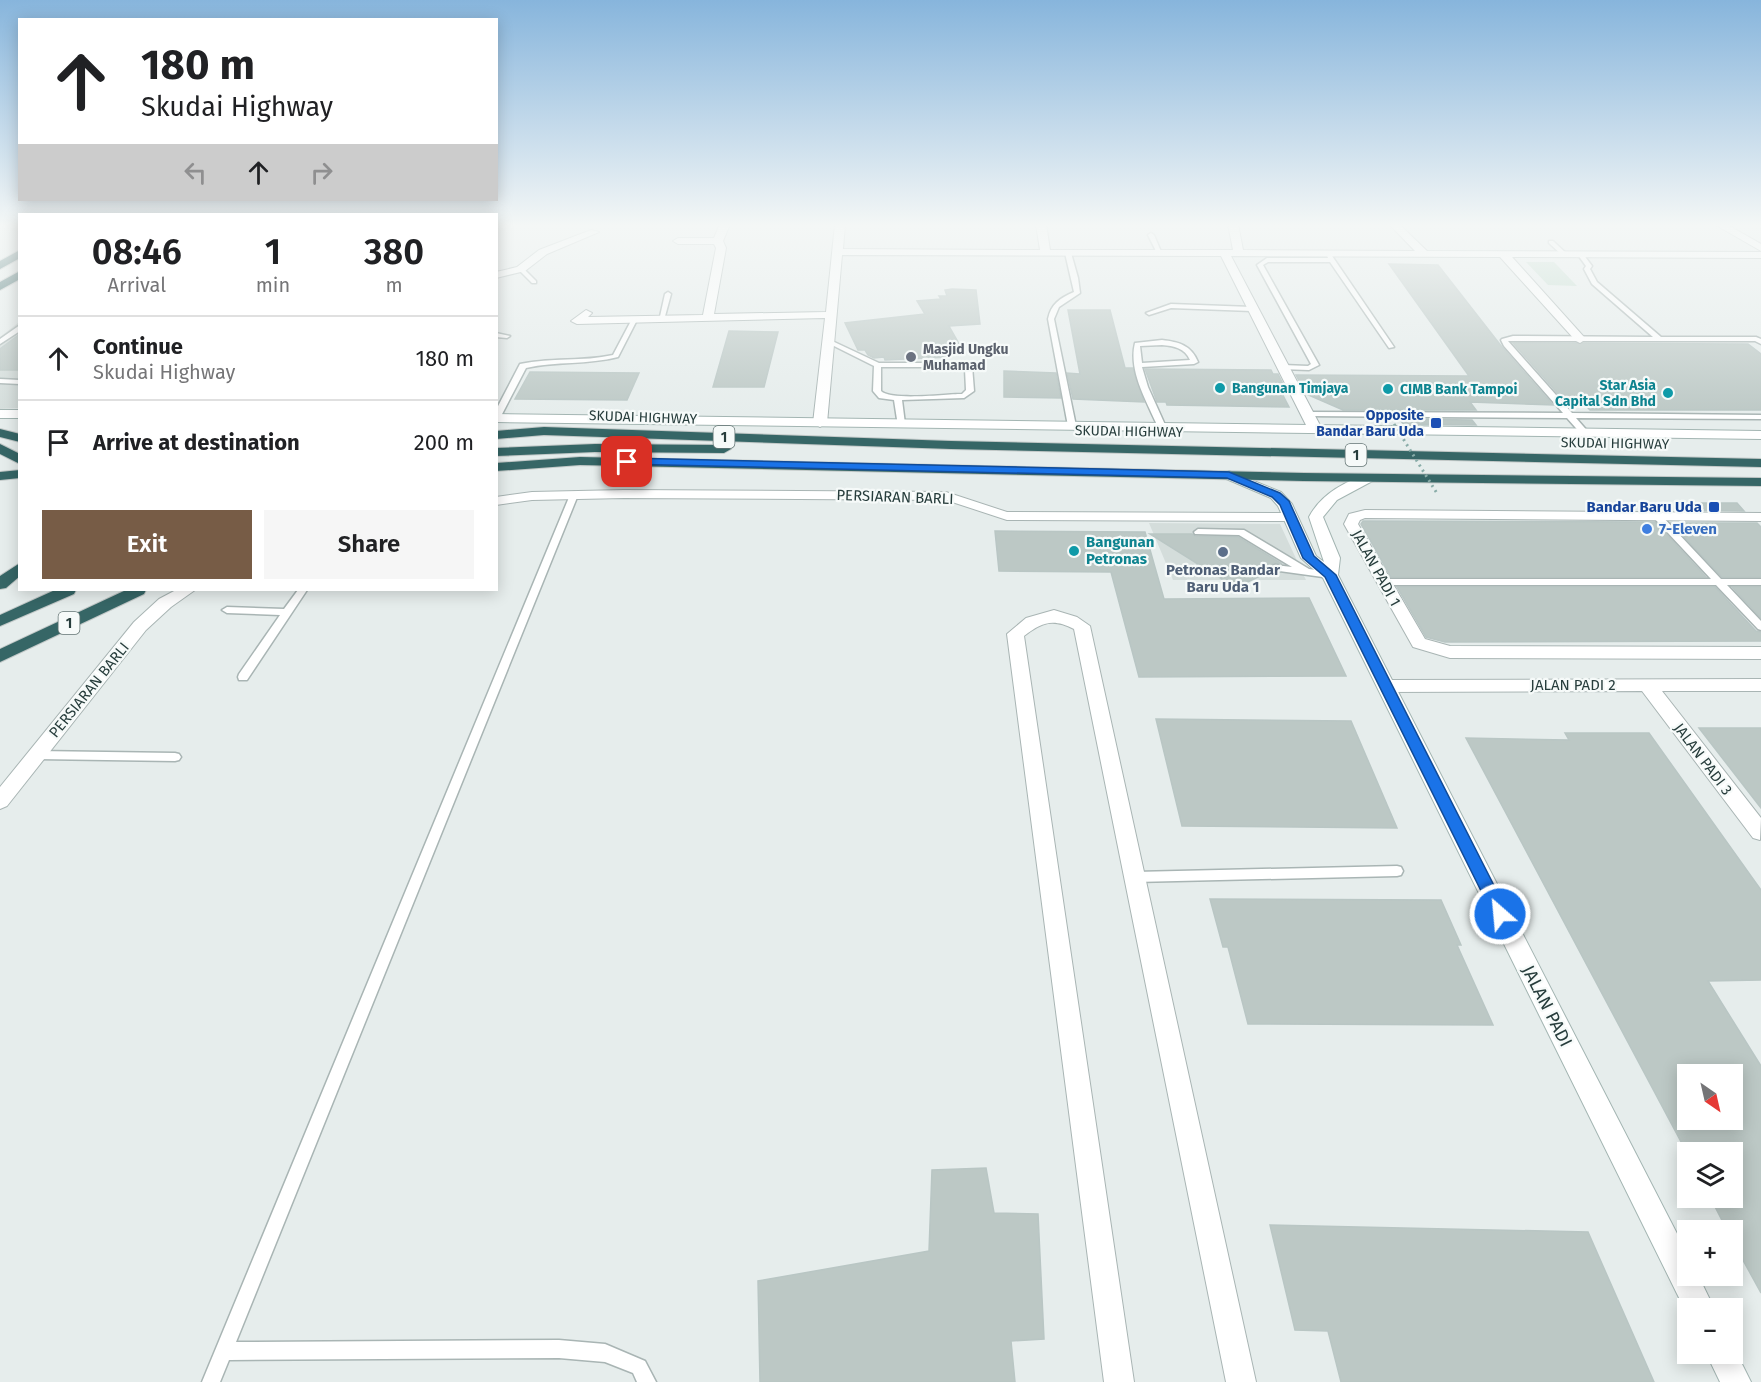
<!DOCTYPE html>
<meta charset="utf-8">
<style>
:root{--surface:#fff;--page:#f6f6f6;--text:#202124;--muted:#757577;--line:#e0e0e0;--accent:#775c46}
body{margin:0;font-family:"Fira Sans",sans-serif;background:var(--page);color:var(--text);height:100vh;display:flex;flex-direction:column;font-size:22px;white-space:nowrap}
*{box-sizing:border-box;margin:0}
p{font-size:20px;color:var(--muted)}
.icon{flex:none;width:33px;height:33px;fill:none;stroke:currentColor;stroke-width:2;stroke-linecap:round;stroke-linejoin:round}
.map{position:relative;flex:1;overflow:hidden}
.details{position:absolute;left:18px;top:213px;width:480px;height:378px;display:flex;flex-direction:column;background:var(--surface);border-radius:0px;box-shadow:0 3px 15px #0003}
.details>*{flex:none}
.banner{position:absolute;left:18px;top:18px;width:480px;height:183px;border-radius:0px;box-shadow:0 3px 15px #0003;background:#fff;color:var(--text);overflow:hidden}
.needle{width:39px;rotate:146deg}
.tools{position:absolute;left:1677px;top:1064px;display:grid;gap:12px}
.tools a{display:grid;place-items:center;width:66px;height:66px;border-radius:0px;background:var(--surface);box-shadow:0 3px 15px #0003;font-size:30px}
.pin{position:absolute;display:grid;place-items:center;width:51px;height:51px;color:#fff;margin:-26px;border-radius:12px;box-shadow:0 3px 9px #0006}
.me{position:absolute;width:66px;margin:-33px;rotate:333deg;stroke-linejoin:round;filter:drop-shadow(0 0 4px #0008)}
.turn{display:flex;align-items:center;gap:21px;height:126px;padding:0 24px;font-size:27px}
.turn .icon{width:78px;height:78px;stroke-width:2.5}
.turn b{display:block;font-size:42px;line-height:51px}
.lanes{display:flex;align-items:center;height:57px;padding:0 24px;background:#0003;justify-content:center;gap:30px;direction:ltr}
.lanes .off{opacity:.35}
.eta{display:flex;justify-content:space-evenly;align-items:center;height:102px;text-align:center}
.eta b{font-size:36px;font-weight:600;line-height:42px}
.button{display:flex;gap:12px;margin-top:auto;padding:12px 24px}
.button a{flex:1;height:69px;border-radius:0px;background:var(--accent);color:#fff;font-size:24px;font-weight:600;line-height:69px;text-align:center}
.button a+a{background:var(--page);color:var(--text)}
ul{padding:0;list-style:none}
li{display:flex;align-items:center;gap:18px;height:84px;padding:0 24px;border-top:2px solid var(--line)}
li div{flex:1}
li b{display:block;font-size:22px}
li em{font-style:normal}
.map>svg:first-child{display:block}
.built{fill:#d4dddb}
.green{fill:#c2dbce}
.building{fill:#bcc8c5;stroke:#b9c6c4;stroke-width:1.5;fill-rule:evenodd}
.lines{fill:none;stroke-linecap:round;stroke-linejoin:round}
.lane-casing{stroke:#a9b5b4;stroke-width:3}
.street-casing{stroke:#a9b5b4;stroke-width:2}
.secondary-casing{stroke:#a3b5b2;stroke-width:2}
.highway-casing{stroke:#c3c9c8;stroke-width:2}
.lane{fill:#fff;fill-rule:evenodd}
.street{fill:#fff;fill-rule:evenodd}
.secondary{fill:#fff;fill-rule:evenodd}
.highway{fill:#366666;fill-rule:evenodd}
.path-bridge{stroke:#8aada9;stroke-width:3;stroke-dasharray:2 4;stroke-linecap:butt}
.route{fill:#1a73e8;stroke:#114b97;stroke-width:1.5}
.worship-dot{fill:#6b7280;stroke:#f6faf9;stroke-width:2}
.culture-dot{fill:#0f9aa8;stroke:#f6faf9;stroke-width:2}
.transit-dot{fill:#1a4fb4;stroke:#f6faf9;stroke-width:2}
.shop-dot{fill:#3f7fe0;stroke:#f6faf9;stroke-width:2}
.service-dot{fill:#5c6f8a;stroke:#f6faf9;stroke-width:2}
.labels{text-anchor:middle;stroke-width:4.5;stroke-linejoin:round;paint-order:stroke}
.far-worship-label{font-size:14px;font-weight:bold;fill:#5b616d;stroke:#f6faf9;text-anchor:start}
.far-culture-label{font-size:14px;font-weight:bold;fill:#0d838f;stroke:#f6faf9;text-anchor:start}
.far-transit-label{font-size:14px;font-weight:bold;fill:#164399;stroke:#f6faf9;text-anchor:end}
.far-street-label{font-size:14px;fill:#273d3c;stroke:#f6faf9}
.shield{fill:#f6faf9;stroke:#657675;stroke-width:1.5}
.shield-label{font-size:14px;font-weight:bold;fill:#273d3c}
.street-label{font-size:15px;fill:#273d3c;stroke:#f6faf9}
.transit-label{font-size:15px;font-weight:bold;fill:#164399;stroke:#f6faf9;text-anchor:end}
.shop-label{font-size:15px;font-weight:bold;fill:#366cbe;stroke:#f6faf9;text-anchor:start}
.culture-label{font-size:15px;font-weight:bold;fill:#0d838f;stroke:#f6faf9;text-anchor:start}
.service-label{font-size:15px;font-weight:bold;fill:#4e5e75;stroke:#f6faf9}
.near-street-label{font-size:18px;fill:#273d3c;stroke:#f6faf9}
</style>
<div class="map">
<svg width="1761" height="1382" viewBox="0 0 1761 1382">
<rect width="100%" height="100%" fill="#e6edec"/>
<!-- built -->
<path class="built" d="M19,322V408L0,409V337Z
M1149,523L1280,524L1306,580H1173Z"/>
<!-- green -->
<path class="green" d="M1526,262H1554L1577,286L1548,285Z"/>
<!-- building -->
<path class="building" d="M1389,264L1438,265L1502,347L1553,405L1470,402L1476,410H1343L1306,394L1296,375L1469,376Z
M952,289L976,290L980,324L949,326L962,349L945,350L948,357L885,360L884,357L874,358L868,355L865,350H858L845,323L925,314L917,301L941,299L939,296H947L945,290Z
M1068,310H1110L1125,368H1133L1144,402L1073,399L1067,373L1080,374Z
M729,331L778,332L764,387H713Z
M20,334V370H0V349Z
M1513,343L1748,344L1761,354V410H1590L1586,406L1568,405Z
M1145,369L1271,370L1273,374H1278L1283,384L1276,382L1289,407L1167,405L1166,402H1157Z
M1004,371L1056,373L1061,398L1004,397Z
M530,372L639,373L627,400L515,399Z
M1400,419L1472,420L1476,425L1403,424Z
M1679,503H1737L1744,511L1686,510Z
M1363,521L1655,522L1706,577H1391L1361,524Z
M1671,523H1757L1761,527V577H1722Z
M995,531L1145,532L1164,599L1309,598L1346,676L1139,677L1111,572L999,571Z
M1150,534H1192L1195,536L1238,537L1282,564L1274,563L1268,568L1270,571L1236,588Z
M1397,587H1715L1756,631L1761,632V641L1445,642L1426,637Z
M1732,587H1761V618Z
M1156,719L1351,721L1397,828L1182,826Z
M1699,728H1761V808Z
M1565,733H1649L1761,890V980L1708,981L1761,1066V1293L1732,1240V1230H1727L1710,1197H1732V1152H1688V1155L1466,738L1569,740ZM1688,1074H1732V1119H1688Z
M1210,899L1441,900L1461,945H1457L1493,1025L1248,1024L1228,947H1223Z
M986,1168L994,1213L1038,1214L1044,1339L1011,1341L1015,1382H760L758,1281L929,1251L932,1170Z
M1270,1225L1588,1232L1654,1382H1341L1328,1331L1295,1330Z"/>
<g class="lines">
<defs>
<path id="lane" d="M1151,233L1154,235L1162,254L1157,253L1148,235Z
M1549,241H1553L1567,254V256H1563L1549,243Z
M1068,251L1071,253L1078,278L1080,293L1059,307L1054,319L1076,426L1072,428L1068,426L1048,319C1051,304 1060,298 1074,292L1065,253Z
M1326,253H1330L1394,347L1389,348L1330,262H1268L1263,265L1319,365L1309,370L1280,369L1279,367L1283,365L1308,366L1311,364L1257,265L1267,258H1328Z
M1579,254H1583L1592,266L1590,269L1597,282L1661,337H1756L1761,339V344L1755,341H1508L1572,413L1761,415V419L1576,418L1590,434L1586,436H1583L1567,418L1308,416L1304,414L1308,412L1563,413L1504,346L1501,340L1502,339L1513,336L1653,337L1592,284L1584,269L1586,266L1578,255Z
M519,268H523L536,281V283H532L519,270Z
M668,292L671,294L664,320L659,321L665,294Z
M1171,304L1252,307L1255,309L1252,311L1171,308L1149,315L1146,313Z
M632,319L637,320L618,357C588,365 556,361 526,368L500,418L496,420V410L520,364C551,357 583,362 613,355Z
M20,325V331L0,344V339Z
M496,333L510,336L507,338L496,337Z
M826,340H830L879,363H957L972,366L974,391L964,398L902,400L905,424L901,426H898L894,400L879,398L873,391L874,366L826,342ZM881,367H957L965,369L966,390L962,394C946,394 891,401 881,391Z
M1162,340C1179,342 1191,345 1198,362L1194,364L1142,367L1148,387L1166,427L1162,429L1158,427C1147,402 1128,371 1135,343ZM1162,345C1174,346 1185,348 1190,360L1142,363L1140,346Z
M0,379L20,380V384L0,383Z
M574,492L578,495L236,1342L559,1340L605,1344L645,1361L656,1382H637L633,1373L605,1362L559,1358L229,1360L220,1382H202L570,495Z
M1657,513L1660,514L1721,579H1761V585H1727L1761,621V630L1758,629L1716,585H1383L1378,582L1383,579H1711L1654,518L1653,516Z
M1198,529L1244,530L1309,569L1330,572L1335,575L1330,578L1272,570L1270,568L1275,565L1292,567L1239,535L1195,534L1194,532Z
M298,590H307L247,680H239L238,677L239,674L280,615L227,613L222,610L227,607L284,609Z
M37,751L175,753L179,754L181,757L179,760L175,761L37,759L33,758L31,755L33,752Z
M1397,866L1401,867L1403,871L1401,875L1397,876L1135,882L1131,881L1129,877L1131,873L1135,872Z"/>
<path id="street" d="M720,224H730L723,241L726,248L714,314L826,312L835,224H845L843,249L1040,250L1036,224H1046L1050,250H1233L1228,224H1238L1243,250L1415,251L1389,224H1399L1427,251L1761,252V258L1512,257L1584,337L1586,339L1580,343L1576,341L1500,257L1231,256L1322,429L1315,433L1308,429L1221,256L842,255L827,423L820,427L813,423L825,318L577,324L571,321L586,310L592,313L588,317L703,315L716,248L714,244H678L673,241L678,238H714Z
M1714,224H1726L1761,244V251Z
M591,230L599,232L547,254L525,271L496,278V272L517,267L539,250Z
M624,490L946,492L1007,512L1291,513L1298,517L1291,521L1007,520L946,500L624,498L532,500L496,505V497L532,492Z
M1365,510L1761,513V521L1365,518L1360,520L1358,524L1425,639L1450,646L1761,647V659L1450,658L1413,647L1344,524L1349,514Z
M176,590H195L171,607L146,630L7,806L0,809V787L134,622L159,599Z
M1054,610L1077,617L1090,626L1256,1382H1226L1074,629C1053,618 1042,622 1024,636L1134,1382H1104L1007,634L1026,618Z
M1761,679V691H1662L1761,818L1760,840L1753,838L1642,691L1386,692L1380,690L1377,686L1380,682L1386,680Z"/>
<path id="secondary" d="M0,410H20V418H0Z
M496,414L1761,431V439L496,422Z
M1229,471L1281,492L1292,504L1316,556L1324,562L1309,517C1321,494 1346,480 1371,474L1378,478L1337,500L1323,517L1340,558L1338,575L1688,1255V1275H1698L1714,1308H1688V1316L1323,578L1301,558L1278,506L1271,498L1224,478L1222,475Z
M1732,1344L1751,1382H1720L1706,1353H1732Z"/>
<path id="highway" d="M20,250V258L0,269V261Z
M20,271V279L0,290V282Z
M544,427L951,441L1761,459V467L951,449L544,435L496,439V431Z
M0,429L20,434V442L0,437Z
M0,444L20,454V464L0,454Z
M595,444L724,445L731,449L724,453L595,452L496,456V448Z
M580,457L1304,473L1761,478V486L1304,481L580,465L496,471V463Z
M20,470V478L0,480V472Z
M20,563V576L6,588L0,589V576Z
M55,590H76L74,594L0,626V615Z
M126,590H146L144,594L0,662V649Z"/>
</defs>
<!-- lane casing -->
<use href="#lane" class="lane-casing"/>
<!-- street casing -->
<use href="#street" class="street-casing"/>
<!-- secondary casing -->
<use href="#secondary" class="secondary-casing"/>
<!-- highway casing -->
<use href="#highway" class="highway-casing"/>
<!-- lane -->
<use href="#lane" class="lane"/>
<!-- street -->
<use href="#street" class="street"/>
<!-- secondary -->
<use href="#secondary" class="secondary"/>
<!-- highway -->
<use href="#highway" class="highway"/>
<!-- path-bridge -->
<path class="path-bridge" d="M1394,424L1438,495"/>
</g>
<!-- sky -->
<linearGradient id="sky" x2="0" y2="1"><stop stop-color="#87b5dc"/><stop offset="0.54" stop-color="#f4f7f6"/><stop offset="1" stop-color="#f4f7f6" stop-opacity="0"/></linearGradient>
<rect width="1761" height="417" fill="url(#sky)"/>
<!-- route -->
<path class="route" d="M627,458L1229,472L1280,493L1289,501L1314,556L1336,575L1506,909L1509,914L1506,919L1500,921L1495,919L1325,577L1303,558L1280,505L1272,497L1227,478L623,464V459Z"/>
<!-- markers -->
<circle class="worship-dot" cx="911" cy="357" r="6"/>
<g class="culture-dot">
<circle cx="1220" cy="388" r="6"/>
<circle cx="1388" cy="389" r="6"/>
<circle cx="1668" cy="393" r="6"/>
<circle cx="1074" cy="551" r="6"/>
</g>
<g class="transit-dot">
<rect x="1430" y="417" width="12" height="12" rx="3"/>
<rect x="1708" y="501" width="12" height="12" rx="3"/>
</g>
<circle class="shop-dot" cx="1647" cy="529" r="6"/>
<circle class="service-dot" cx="1223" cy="552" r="6"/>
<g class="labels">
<!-- far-worship labels -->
<g class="far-worship-label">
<text x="923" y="354">Masjid Ungku<tspan x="923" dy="16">Muhamad</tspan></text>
</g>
<!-- far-culture labels -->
<g class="far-culture-label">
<text x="1656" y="390" text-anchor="end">Star Asia<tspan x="1656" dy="16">Capital Sdn Bhd</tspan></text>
<text x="1232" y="393">Bangunan Timjaya</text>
<text x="1400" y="394">CIMB Bank Tampoi</text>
</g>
<!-- far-transit labels -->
<g class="far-transit-label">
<text x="1424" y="420">Opposite<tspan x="1424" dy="16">Bandar Baru Uda</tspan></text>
</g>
<!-- far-street labels -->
<g class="far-street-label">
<text transform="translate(643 417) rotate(2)" y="5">SKUDAI HIGHWAY</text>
<text transform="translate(1129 431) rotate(1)" y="5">SKUDAI HIGHWAY</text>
<text transform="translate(1615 443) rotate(1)" y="5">SKUDAI HIGHWAY</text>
</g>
<!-- shield labels -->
<g class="shield">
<rect x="713.5" y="426" width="21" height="22" rx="4.5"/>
<rect x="1345.5" y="444" width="21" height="22" rx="4.5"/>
<rect x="58.5" y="612" width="21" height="22" rx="4.5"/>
</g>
<g class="shield-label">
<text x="724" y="442">1</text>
<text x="1356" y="460">1</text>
<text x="69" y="628">1</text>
</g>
<!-- street labels -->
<g class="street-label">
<text transform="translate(895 497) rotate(2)" y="5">PERSIARAN BARLI</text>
<text transform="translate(1376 568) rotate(61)" y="5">JALAN PADI 1</text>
<text x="1573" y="690">JALAN PADI 2</text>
<text transform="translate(89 690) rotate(-51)" y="5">PERSIARAN BARLI</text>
<text transform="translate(1703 759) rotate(53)" y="5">JALAN PADI 3</text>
</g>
<!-- transit labels -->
<g class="transit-label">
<text x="1702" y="512">Bandar Baru Uda</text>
</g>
<!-- shop labels -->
<g class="shop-label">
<text x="1659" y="534">7-Eleven</text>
</g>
<!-- culture labels -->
<g class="culture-label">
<text x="1086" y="547">Bangunan<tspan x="1086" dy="17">Petronas</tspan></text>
</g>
<!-- service labels -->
<g class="service-label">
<text x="1223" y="575">Petronas Bandar<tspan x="1223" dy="17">Baru Uda 1</tspan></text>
</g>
<!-- near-street labels -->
<g class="near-street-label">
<text transform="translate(1547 1006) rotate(63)" y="6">JALAN PADI</text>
</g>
</g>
</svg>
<div class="tools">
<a><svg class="needle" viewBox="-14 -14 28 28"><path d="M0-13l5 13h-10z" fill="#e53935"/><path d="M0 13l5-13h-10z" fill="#757577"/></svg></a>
<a><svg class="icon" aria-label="layers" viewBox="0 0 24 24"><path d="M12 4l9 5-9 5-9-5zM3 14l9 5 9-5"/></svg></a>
<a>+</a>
<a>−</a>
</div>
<div class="pin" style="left:627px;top:462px;background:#d93025"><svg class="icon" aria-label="arrive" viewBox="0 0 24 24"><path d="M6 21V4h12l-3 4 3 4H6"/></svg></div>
<svg class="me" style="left:1500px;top:914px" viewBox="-20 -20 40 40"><circle r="17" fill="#1a73e8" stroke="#fff" stroke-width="3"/><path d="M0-11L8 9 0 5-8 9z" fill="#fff"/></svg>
<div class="banner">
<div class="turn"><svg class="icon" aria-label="ahead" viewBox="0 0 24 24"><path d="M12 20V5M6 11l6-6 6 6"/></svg><div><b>180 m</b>Skudai Highway</div></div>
<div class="lanes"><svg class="icon off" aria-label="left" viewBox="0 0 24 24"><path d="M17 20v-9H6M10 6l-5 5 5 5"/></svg><svg class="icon" aria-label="ahead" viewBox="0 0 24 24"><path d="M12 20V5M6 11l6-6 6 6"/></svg><svg class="icon off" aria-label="right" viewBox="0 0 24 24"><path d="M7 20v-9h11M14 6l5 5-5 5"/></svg></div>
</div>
<section class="details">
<div class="eta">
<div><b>08:46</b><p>Arrival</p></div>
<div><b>1</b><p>min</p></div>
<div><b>380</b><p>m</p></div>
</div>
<ul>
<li><svg class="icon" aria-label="ahead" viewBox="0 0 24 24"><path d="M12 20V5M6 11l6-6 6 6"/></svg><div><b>Continue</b><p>Skudai Highway</p></div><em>180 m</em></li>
<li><svg class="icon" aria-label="arrive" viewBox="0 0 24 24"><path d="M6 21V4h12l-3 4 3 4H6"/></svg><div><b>Arrive at destination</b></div><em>200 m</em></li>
</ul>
<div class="button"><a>Exit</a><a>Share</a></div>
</section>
</div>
